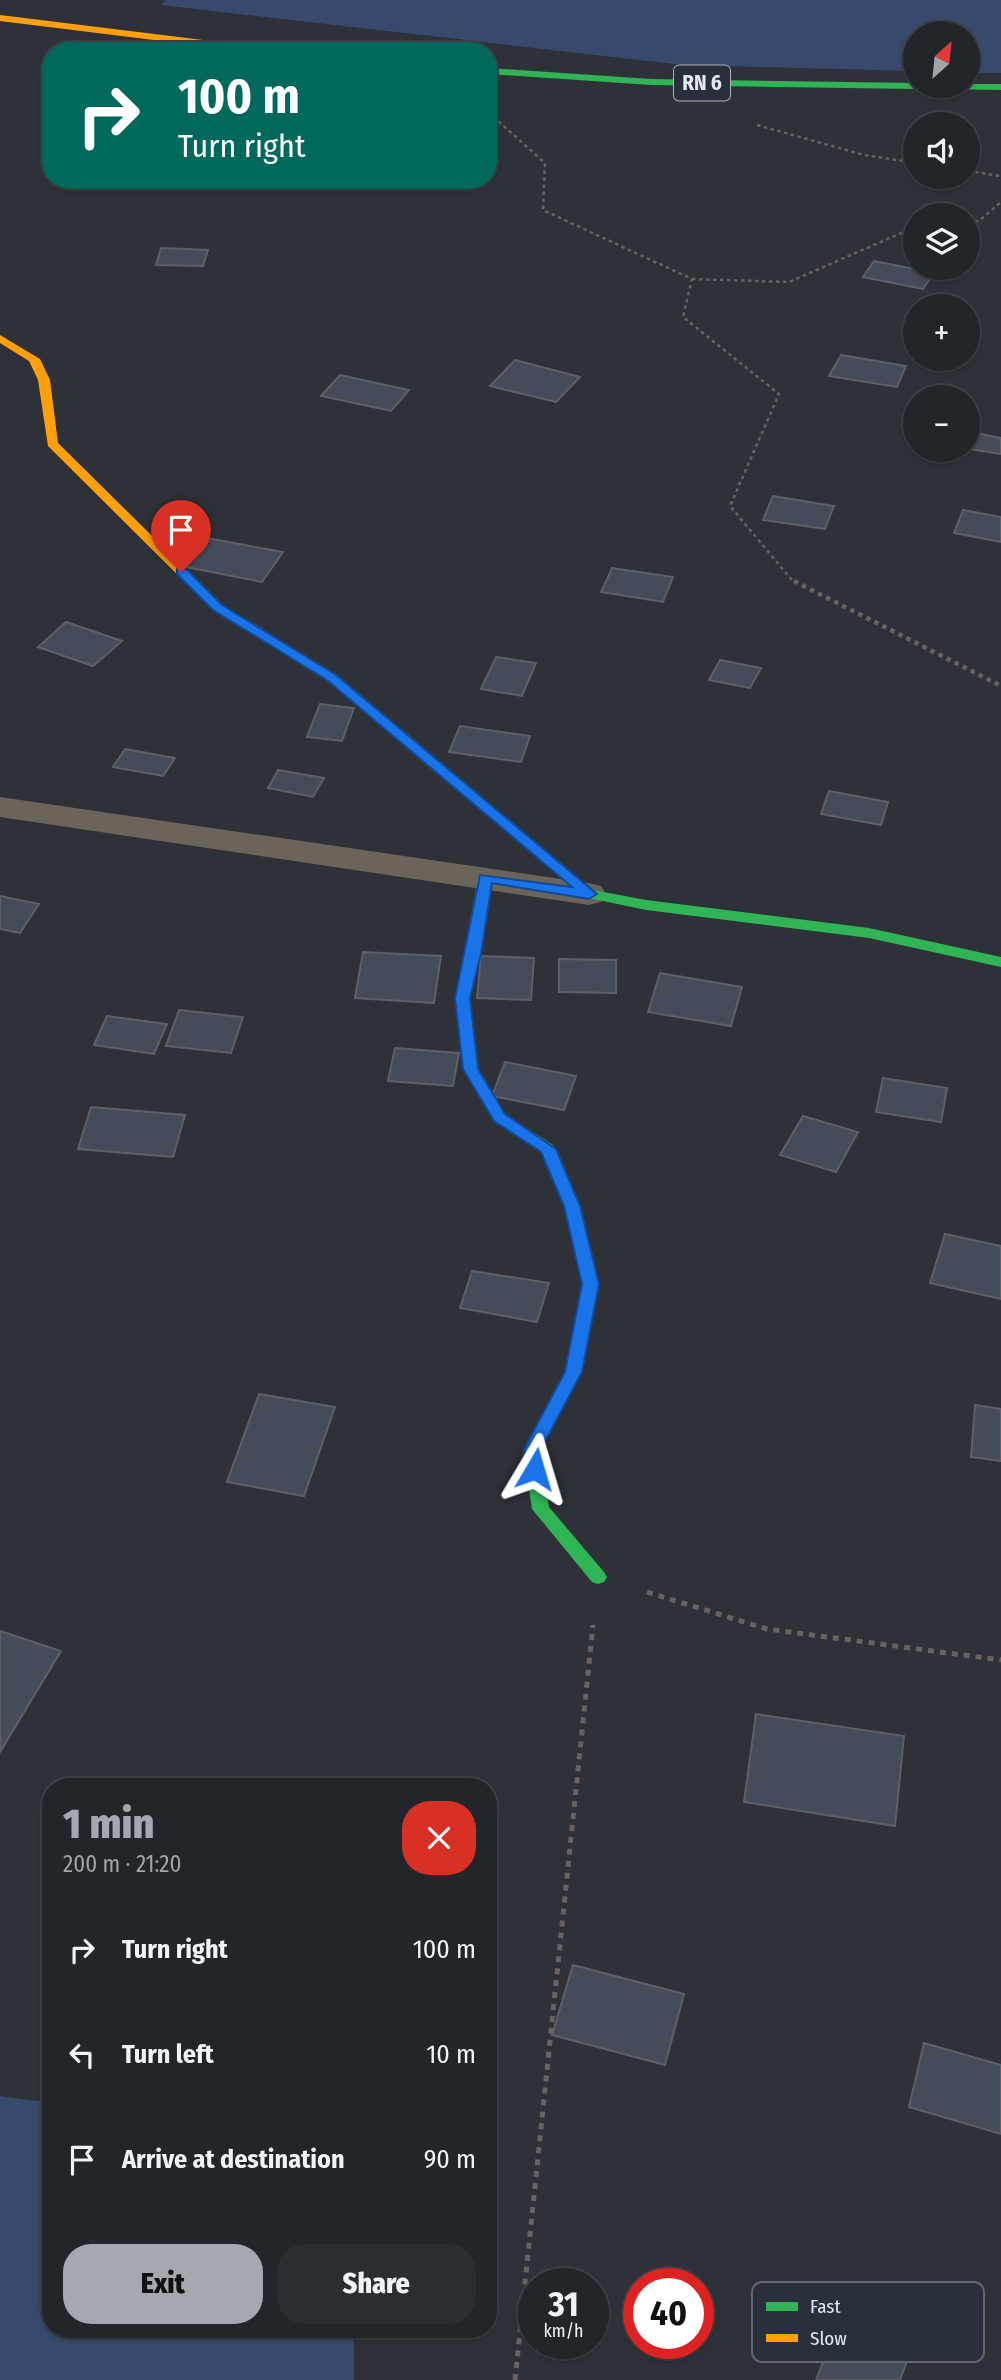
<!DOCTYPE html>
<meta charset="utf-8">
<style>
:root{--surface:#222529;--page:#2a2d31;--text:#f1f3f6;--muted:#a2a5a8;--line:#3f4246;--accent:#a4a8af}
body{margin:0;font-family:"Fira Sans Condensed",sans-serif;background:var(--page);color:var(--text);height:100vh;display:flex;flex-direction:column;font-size:26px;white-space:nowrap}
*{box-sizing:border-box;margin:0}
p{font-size:23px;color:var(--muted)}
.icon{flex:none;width:38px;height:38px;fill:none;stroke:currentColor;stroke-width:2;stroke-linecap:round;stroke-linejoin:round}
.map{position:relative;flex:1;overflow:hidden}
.side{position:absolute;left:42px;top:1778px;width:455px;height:560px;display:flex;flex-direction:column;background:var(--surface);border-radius:28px;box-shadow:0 2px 5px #0004,0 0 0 2px var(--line)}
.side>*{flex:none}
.guide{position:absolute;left:42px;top:42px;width:455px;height:147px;border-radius:28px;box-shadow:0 2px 5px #0004,0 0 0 2px var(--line);background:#00695c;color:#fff;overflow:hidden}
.needle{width:46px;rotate:27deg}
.buttons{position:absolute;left:903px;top:21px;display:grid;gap:14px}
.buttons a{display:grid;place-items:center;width:77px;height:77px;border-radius:50%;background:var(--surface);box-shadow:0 2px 5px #0004,0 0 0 2px var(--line);font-size:35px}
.speed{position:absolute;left:518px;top:2268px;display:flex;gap:14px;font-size:35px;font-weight:700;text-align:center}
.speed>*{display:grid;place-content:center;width:91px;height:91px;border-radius:50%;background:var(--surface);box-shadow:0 2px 5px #0004,0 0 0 2px var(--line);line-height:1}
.speed small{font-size:18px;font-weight:400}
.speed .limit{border:10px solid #d22;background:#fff;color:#111}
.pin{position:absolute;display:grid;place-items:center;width:60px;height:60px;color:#fff;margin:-72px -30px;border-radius:50% 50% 50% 0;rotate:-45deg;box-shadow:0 0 7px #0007}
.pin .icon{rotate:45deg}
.me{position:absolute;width:77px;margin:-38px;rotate:7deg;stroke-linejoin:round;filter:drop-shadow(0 0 5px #0008)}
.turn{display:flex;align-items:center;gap:24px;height:147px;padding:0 21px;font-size:32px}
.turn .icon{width:91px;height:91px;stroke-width:2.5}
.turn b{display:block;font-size:49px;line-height:60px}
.round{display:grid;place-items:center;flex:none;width:74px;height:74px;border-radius:28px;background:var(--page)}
.overview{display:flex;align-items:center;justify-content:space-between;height:119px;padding:0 21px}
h1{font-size:42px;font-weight:800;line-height:52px;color:var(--accent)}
.cta{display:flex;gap:14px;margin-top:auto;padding:14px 21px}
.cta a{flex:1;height:80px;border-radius:28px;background:var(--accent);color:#111;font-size:28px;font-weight:800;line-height:80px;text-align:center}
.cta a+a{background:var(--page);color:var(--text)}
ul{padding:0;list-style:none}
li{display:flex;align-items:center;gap:21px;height:105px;padding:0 21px}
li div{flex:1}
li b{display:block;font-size:26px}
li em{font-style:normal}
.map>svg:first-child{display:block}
.green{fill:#374a6d}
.building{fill:#454c59;stroke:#5d6066;stroke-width:2}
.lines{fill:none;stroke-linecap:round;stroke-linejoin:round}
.path-far2{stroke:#686360;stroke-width:2.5;stroke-dasharray:3.5 3.5;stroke-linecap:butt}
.path-far1{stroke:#686360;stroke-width:4.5;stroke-dasharray:4.5 4.5;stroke-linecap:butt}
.path{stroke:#686360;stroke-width:5;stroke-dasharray:6 6;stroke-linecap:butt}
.street{fill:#6b645a;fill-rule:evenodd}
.fast{fill:#30b455;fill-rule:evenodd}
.slow{fill:#ff9f0a;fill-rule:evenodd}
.route{fill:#1a73e8;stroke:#114b97;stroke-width:2}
.labels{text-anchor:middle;stroke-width:7;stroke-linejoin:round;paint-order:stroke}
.shield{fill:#2a303b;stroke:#acb1b9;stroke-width:2}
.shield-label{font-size:21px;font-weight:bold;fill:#e4e8ef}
.key{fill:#2a303b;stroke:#626771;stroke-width:2}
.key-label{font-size:19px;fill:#e4e8ef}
</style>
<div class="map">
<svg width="1001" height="2380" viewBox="0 0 1001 2380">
<rect width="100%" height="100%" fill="#2e3137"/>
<!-- green -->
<path class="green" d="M165,0H1001V73H968V33H915V71L683,65L161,5Z
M0,2096L51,2103V2329H354V2380H0Z"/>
<!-- building -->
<path class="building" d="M161,248L208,250L203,266L156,265Z
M874,261L934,273L923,289L863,277Z
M841,355L906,366L897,387L829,376Z
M515,360L580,377L556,402L490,386Z
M340,375L409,390L391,411L321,396Z
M976,433L1001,438V454L969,449Z
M773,496L834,506L825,529L763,520Z
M963,510L1001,517V542L954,533Z
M207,538L283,552L262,582L186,567Z
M612,568L673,577L663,602L601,592Z
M66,622L122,641L93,666L38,647Z
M496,657L536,663L522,696L481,689Z
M720,660L761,668L750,688L709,680Z
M320,704L354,708L342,741L307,737Z
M460,726L530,736L521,762L449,752Z
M125,749L175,758L163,776L113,767Z
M278,770L324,778L313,797L268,788Z
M829,791L888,802L881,825L821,814Z
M0,896L39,904L20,933L0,929Z
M363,952L441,956L434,1003L355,998Z
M481,956L534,958L531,1000L477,998Z
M559,959L616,960V993L559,992Z
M660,973L742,987L731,1026L648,1012Z
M179,1010L243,1017L231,1053L166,1046Z
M107,1016L167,1024L154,1054L94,1045Z
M395,1048L459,1053L453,1086L388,1081Z
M505,1062L576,1076L564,1110L492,1096Z
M883,1078L947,1088L941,1122L876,1112Z
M91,1107L185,1115L173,1157L78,1149Z
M803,1116L858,1132L836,1172L780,1155Z
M945,1234L1001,1246V1299L930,1283Z
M472,1271L549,1283L537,1322L460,1308Z
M259,1394L335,1407L304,1496L227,1482Z
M975,1405L1001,1409V1461L971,1457Z
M0,1631L61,1651L0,1752Z
M756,1714L904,1736L895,1826L744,1802Z
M573,1965L684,1994L665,2065L552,2035Z
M924,2043L1001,2065V2134L909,2107Z
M841,2317L912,2347L900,2380H816Z"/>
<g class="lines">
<!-- path-far2 -->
<path class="path-far2" d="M488,112L545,163L543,210L692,279L683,317L779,394L730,506L791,579L798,583
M757,125L864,155L915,163
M968,171L1001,176
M968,222L979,221L1001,202
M692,279L789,282L915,227"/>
<!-- path-far1 -->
<path class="path-far1" d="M794,581L1001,686"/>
<!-- path -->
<path class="path" d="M647,1592L767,1629L1001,1660
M515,2380L593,1625"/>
<!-- street -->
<path class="street" d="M0,797L589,883L601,886L606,894L601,902L589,905L0,817Z"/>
<!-- fast -->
<path class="fast" d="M488,68L651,79L915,83V86H920L915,89L651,85L488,74Z
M968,84H1001V90L929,89L924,86H968Z
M258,628L336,674L593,890L646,900L869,928L1001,957V967L869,938L646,910L584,897L326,680L253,635L252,632Z
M485,874L492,878L470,998L479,1069L505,1114L553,1145L580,1206L598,1284L582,1372L541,1449L549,1507L604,1572L607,1577L604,1582L598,1584L592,1582L532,1509L523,1449L566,1372L582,1284L564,1206L542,1152L495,1122L463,1069L456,998L478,878Z"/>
<!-- slow -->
<path class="slow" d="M0,15L269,48L274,51H243L0,21Z
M0,335L40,359L50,380L58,443L222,605L263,629V635H253L214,611L48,446L38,380L29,361L0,343Z"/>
</g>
<!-- route -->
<path class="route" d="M181,568L186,569L222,605L336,675L597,894L589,899L492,883L481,954L470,998L478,1069L505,1114L556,1149L580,1206L599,1284L582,1372L541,1449L544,1469L541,1473H529L524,1449L565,1372L582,1284L564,1206L541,1152L494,1121L463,1069L455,998L480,875L572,887L327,680L213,610L177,574V569Z"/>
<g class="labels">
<!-- shield labels -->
<rect class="shield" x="674" y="65.5" width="56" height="35" rx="5"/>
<g class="shield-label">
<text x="702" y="90">RN 6</text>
</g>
</g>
<!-- legend -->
<rect x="752" y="2282" width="232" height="80" rx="10" class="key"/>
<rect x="766" y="2302" width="32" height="9" fill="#30b455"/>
<rect x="766" y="2334" width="32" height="8" fill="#ff9f0a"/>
<g class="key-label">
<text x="810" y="2313">Fast</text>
<text x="810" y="2345">Slow</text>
</g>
</svg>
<div class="buttons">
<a><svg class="needle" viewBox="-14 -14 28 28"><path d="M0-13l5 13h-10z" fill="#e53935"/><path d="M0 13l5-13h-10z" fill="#a2a5a8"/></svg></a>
<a><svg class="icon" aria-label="sound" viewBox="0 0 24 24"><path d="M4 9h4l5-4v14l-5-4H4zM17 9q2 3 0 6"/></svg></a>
<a><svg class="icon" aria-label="layers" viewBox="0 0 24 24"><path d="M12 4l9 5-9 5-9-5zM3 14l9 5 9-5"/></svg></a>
<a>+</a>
<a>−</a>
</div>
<div class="speed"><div>31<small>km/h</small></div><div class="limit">40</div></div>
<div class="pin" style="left:181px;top:572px;background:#d93025"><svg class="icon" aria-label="arrive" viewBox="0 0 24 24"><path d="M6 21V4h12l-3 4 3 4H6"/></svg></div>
<svg class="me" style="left:535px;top:1469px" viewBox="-20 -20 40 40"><path d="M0-17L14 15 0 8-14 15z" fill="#1a73e8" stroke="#fff" stroke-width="4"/></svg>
<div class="guide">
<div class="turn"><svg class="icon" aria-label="right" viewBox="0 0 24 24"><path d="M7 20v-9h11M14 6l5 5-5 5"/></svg><div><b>100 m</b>Turn right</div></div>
</div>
<section class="side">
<div class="overview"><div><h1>1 min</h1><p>200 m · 21:20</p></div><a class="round" style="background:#d93025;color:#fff"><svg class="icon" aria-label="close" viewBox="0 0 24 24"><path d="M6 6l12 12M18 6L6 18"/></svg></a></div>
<ul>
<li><svg class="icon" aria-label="right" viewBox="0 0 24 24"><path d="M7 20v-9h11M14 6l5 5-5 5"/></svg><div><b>Turn right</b></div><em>100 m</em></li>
<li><svg class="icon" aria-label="left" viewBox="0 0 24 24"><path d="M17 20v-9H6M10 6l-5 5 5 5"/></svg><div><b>Turn left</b></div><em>10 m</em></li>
<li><svg class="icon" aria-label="arrive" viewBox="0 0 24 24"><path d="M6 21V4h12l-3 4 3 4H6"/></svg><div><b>Arrive at destination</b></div><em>90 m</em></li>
</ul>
<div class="cta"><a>Exit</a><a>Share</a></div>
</section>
</div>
